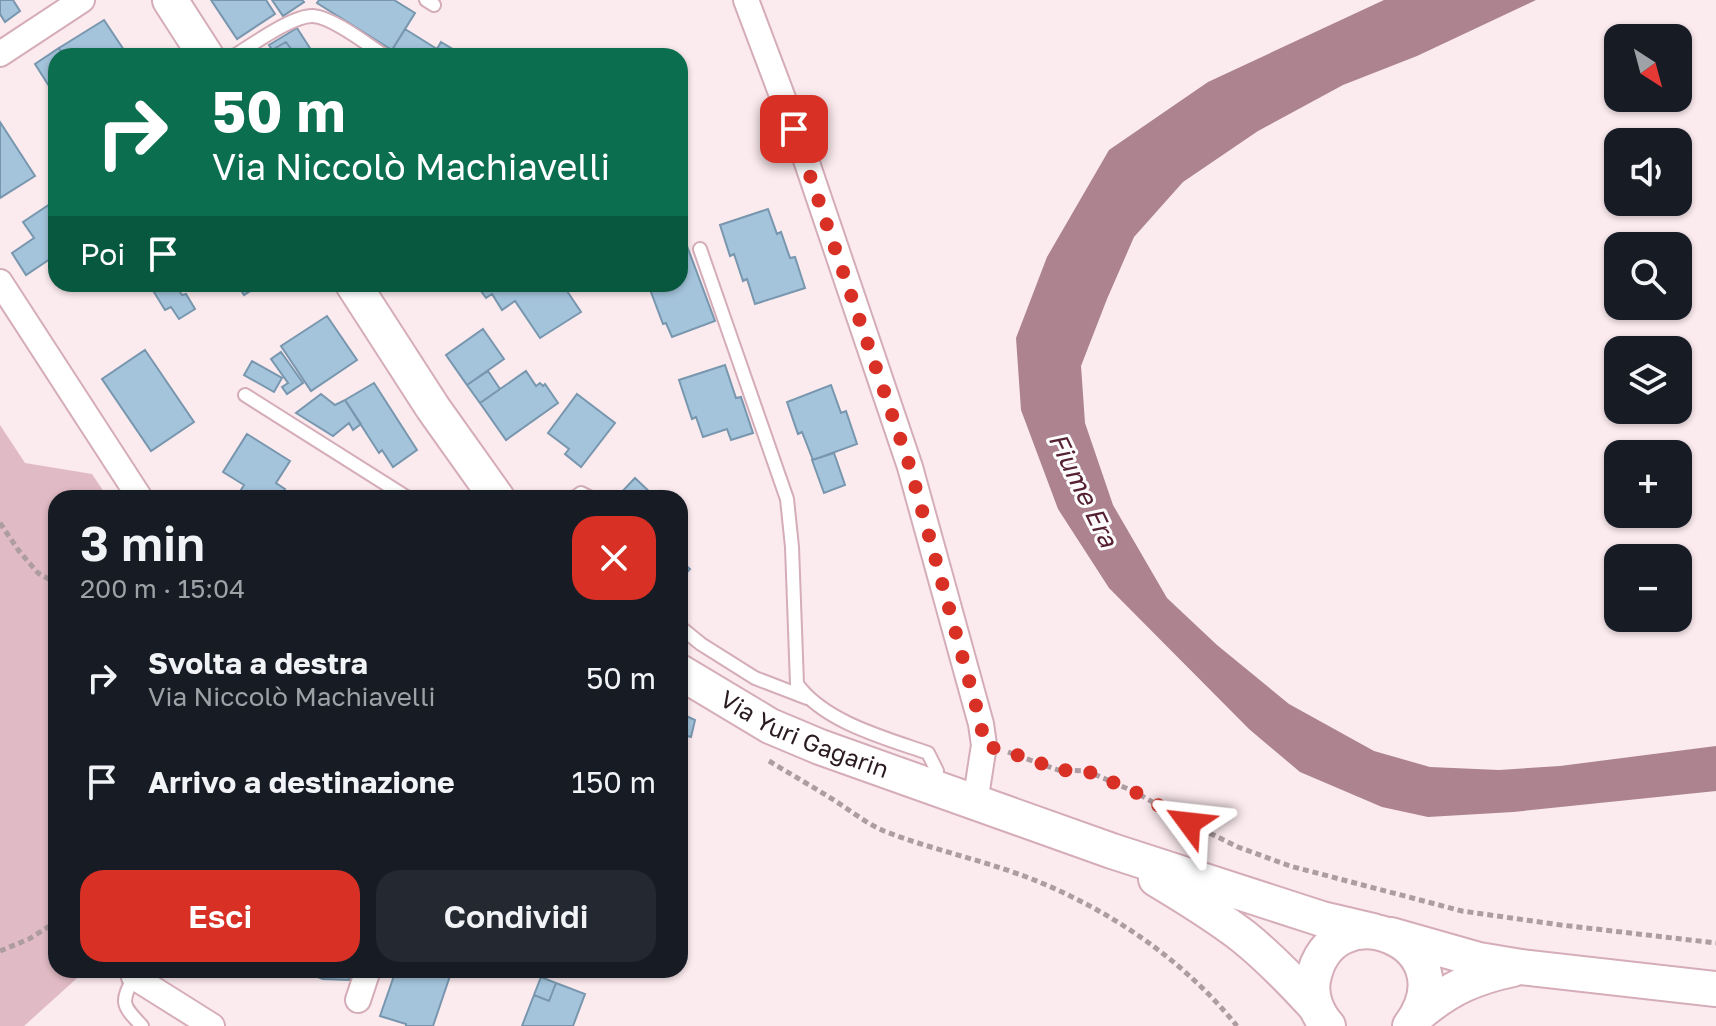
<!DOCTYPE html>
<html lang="it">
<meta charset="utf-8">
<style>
:root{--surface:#171b24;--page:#242831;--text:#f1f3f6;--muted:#9ea1a6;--accent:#d93025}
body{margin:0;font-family:"Golos Text",sans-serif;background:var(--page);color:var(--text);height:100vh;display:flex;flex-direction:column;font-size:30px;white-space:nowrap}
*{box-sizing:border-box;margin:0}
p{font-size:26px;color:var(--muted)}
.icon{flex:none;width:44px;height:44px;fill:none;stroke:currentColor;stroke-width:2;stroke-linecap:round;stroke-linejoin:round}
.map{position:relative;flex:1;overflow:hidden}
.drawer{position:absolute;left:48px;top:490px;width:640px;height:488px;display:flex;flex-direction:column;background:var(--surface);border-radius:24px;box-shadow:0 2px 6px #0004}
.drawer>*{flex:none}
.guide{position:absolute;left:48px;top:48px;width:640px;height:244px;border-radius:24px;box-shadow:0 2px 6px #0004;background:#0b6e4f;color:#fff;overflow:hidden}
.needle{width:52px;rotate:144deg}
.buttons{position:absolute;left:1604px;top:24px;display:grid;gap:16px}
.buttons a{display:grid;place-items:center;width:88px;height:88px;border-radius:16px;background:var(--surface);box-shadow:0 2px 6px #0004;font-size:40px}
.pin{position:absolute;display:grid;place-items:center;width:68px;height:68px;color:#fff;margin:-34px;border-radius:16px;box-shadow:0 4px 12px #0006}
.me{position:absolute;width:88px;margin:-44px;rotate:300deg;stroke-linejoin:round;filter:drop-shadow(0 0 6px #0008)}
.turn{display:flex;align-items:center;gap:28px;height:168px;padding:0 32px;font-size:36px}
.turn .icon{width:104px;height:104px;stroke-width:2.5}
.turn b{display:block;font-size:56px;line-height:68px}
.then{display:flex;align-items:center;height:76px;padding:0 32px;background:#0003;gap:16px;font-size:30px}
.round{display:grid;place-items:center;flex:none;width:84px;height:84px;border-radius:24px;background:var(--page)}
.headline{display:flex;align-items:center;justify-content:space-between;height:136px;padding:0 32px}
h1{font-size:48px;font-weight:600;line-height:60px}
.action{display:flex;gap:16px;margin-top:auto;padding:16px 32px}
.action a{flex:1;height:92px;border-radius:24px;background:var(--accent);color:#fff;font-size:32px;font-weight:600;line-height:92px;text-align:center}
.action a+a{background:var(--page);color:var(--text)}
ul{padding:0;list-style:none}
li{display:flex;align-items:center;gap:24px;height:104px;padding:0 32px}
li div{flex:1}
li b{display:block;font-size:30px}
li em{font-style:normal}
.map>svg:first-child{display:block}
.green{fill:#e0bac4}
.water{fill:#ac838f}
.building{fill:#a4c4dc;stroke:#7897ae;stroke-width:2}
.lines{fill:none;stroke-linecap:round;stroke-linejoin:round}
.lane-casing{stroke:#d5adb8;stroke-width:16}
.street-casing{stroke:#d5adb8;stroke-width:28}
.secondary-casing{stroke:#d5adb8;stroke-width:38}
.path{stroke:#ad9ca1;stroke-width:5;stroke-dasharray:6 4;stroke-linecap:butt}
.lane{stroke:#fff;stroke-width:12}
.street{stroke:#fff;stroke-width:24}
.secondary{stroke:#fff;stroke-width:34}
.route{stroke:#d93025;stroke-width:14;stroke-dasharray:0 25.2}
.labels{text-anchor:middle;stroke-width:6;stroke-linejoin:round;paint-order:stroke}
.street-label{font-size:24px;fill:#2a1b20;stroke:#fcfcfc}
.water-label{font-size:26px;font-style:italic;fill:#562033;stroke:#fcfcfc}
</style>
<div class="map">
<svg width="1716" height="1026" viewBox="0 0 1716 1026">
<rect width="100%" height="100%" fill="#fbeaee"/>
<!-- green -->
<path class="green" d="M0,425L25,463L92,474L108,498H56V970H86L24,1026H0Z"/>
<!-- water -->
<path class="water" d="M1384,0H1536L1417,56L1343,85L1258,131L1183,182L1134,237L1107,299L1081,366L1085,423L1113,505L1167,598L1217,645L1289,704L1374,751L1430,767L1499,770L1560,766L1716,746V791L1513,812L1428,817L1382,807L1300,772L1249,729L1109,588L1058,509L1021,410L1016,338L1047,257L1109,150L1208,82Z"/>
<!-- building -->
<path class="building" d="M0,0H13L20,11L5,22L0,14Z
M211,0H266L275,14L237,39Z
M272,0H302L304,2L283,16Z
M319,0H394L415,13L392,50L317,3Z
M104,20L128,56H64L59,48Z
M297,28L315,56H296L286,42L272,50L269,45Z
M405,29L437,49L433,56H403L392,50Z
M286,42L296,56H263L272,50Z
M441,42L461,54L460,56H433Z
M59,48L64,56H56V97L35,64Z
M0,122L35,176L0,198Z
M50,204L53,207L56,205V255L26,275L12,253L34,238L23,222Z
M768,209L777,234L781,232L790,258L795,257L805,288L755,304L747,279L743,281L734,254L730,256L720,225Z
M684,238L715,321L672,337L666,323L663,324L648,284H680V239Z
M149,284H175L182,295L186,294L195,309L179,319L171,307L165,310Z
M237,284H261L244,295Z
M476,284H552L556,289L563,285L581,312L540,338L515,301L502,310L492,294L486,298Z
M327,316L357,360L311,391L281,346Z
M483,329L504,359L467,385L446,355Z
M145,350L194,422L151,451L102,379Z
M281,352L303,383L287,394L282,387L288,383L271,359Z
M252,361L282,378L274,392L244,375Z
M725,365L736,398L741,397L753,433L731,440L727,429L703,437L696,417L692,419L679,380Z
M488,371L500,389L480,403L467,385Z
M526,371L536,386L540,383L543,386L545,384L558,403L506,440L480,403Z
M374,383L417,450L393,467L382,450L379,453L345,400Z
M831,385L841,413L846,411L857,444L813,460L802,432L798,434L787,402Z
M321,394L335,405L345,400L361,424L353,430L349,423L333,436L296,413Z
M577,394L615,423L581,467L565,454L569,449L548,433Z
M247,434L290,461L276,483L285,489L279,498H236L244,485L223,472Z
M834,453L845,485L824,493L812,460Z
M635,478L654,496L659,491L666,498H616Z
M680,560L690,569L680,580Z
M680,713L695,720L691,737L680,734Z
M298,970H327L323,979Z
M327,970H353L349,980L323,979Z
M396,970H446V972L451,973L433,1026H406V1024L380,1016Z
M541,977L556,983L549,1001L534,995Z
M556,983L585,994L573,1026H522L534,995L549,1001Z"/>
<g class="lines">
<defs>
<path id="lane" d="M426,0L434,5
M234,56C252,45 293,15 313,16C332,17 368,45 385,56
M700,249L787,499L792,547L797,684C824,722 885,738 928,753L937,771L935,786
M245,395L408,498
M574,498L581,493L591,498
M680,627L701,644L755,678L807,698
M134,977C120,1003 122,1005 142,1026"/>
<path id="street" d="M746,0L804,154L910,467L981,724L984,745L975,803
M0,54L82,0
M0,282L140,498
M137,970L134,977L212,1026
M358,1000L368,970"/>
<g id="secondary">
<path d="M170,0L206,56"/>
<path d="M353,284L433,408L497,498"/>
<path id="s1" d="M680,672L770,726L820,747L1112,851L1322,919L1373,931"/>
<path d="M1156,879C1186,897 1217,916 1244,937C1270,958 1293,982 1315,1006"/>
<path d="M1391,935L1479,960L1521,967L1716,989"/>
<path d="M1420,1013C1450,988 1475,977 1513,969"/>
<path d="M1328,1026C1317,1014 1310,996 1313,980C1330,887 1472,942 1410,1026"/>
</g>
</defs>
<!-- lane casing -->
<use href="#lane" class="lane-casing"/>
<!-- street casing -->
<use href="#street" class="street-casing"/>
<!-- secondary casing -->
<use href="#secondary" class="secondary-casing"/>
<!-- path -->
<path class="path" d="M0,523L19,551L38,573L56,583
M1008,752L1058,770L1087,771L1135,792L1189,823L1238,847L1290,866L1462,911L1561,925L1716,943
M769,761C792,775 815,788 837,802C852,812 868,824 884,831C930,849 978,859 1024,876C1106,907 1182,958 1237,1026
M0,951L29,939L56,922"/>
<!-- lane -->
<use href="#lane" class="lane"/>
<!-- street -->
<use href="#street" class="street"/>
<!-- secondary -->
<use href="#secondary" class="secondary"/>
</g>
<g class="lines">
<!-- route -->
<path class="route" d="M794,129L910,467L981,724L984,745L1027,758L1058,770L1087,771L1135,792L1189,823"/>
</g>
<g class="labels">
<!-- street labels -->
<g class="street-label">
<text dy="8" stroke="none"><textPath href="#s1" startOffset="140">Via Yuri Gagarin</textPath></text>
</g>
<!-- water labels -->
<g class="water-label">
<text transform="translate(1083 490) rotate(64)" y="9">Fiume Era</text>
</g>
</g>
</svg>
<div class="buttons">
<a><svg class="needle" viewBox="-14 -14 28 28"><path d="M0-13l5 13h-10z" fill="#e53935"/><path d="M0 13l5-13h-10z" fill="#9ea1a6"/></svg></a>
<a><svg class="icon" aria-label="sound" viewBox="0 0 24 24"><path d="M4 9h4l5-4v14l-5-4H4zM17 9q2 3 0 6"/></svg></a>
<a><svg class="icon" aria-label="search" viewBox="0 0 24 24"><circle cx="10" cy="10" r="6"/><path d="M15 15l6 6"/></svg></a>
<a><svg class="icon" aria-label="layers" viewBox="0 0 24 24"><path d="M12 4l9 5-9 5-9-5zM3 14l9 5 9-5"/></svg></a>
<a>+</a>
<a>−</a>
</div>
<div class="pin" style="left:794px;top:129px;background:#d93025"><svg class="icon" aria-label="arrive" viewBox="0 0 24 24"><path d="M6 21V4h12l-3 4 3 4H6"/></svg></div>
<svg class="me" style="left:1189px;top:823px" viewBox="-20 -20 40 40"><path d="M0-17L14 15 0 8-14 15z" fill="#d93025" stroke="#fff" stroke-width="4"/></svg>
<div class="guide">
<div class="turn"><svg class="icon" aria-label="right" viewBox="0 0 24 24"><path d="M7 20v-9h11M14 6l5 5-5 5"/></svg><div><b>50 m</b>Via Niccolò Machiavelli</div></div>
<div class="then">Poi<svg class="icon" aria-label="arrive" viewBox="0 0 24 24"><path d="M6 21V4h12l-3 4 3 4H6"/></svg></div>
</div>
<section class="drawer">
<div class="headline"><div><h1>3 min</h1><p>200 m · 15:04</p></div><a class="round" style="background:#d93025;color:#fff"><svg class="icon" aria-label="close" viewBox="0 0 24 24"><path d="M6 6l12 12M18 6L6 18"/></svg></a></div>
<ul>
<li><svg class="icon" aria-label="right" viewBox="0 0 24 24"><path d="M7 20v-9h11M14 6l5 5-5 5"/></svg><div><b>Svolta a destra</b><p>Via Niccolò Machiavelli</p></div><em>50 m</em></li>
<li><svg class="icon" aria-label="arrive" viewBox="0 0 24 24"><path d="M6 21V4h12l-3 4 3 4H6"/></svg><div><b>Arrivo a destinazione</b></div><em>150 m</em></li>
</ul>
<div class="action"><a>Esci</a><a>Condividi</a></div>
</section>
</div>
